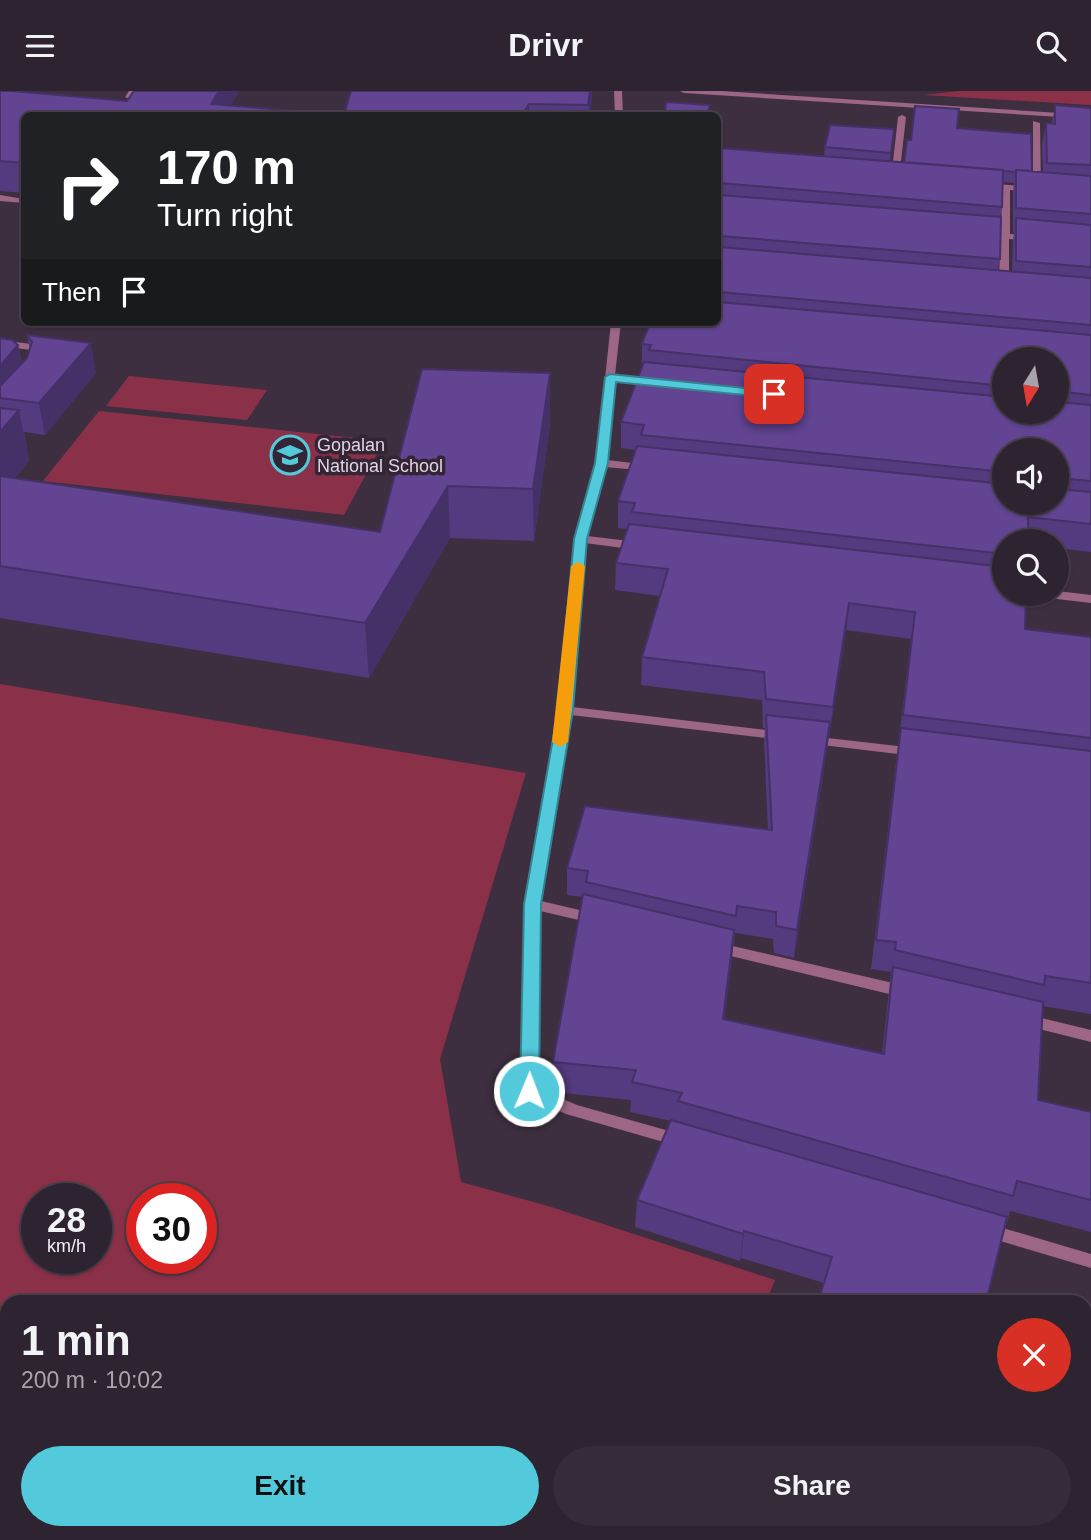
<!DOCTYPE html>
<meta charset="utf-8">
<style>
:root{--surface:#2e2330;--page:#362b38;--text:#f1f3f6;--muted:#a7a4ab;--line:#49404c;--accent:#53cadc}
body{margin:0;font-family:Arial,sans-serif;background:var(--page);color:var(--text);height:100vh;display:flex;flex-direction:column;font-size:26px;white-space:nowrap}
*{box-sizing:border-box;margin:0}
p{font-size:23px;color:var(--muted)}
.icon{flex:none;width:38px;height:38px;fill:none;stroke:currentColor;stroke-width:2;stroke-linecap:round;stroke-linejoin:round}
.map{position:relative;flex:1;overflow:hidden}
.details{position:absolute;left:0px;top:1204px;width:1092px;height:245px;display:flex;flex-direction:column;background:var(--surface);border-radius:21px 21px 0 0;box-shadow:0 2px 5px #0004,0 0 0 2px var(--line)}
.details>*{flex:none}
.banner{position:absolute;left:21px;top:21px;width:700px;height:214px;border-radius:10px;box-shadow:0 2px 5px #0004,0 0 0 2px var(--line);background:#202124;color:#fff;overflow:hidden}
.needle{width:46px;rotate:191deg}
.fabs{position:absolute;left:992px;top:256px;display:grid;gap:14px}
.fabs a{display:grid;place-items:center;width:77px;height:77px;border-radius:50%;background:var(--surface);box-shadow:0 2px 5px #0004,0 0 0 2px var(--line);font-size:35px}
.speed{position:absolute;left:21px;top:1092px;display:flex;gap:14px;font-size:35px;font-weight:700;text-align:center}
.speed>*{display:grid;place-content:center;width:91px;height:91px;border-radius:50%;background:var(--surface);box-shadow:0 2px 5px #0004,0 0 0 2px var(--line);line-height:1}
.speed small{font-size:18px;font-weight:400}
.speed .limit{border:10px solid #d22;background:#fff;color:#111}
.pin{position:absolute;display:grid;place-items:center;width:60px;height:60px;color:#fff;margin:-30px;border-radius:14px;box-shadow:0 4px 10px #0006}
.me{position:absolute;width:77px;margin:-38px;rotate:1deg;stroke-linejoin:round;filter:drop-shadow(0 0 5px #0008)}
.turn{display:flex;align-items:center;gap:24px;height:147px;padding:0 21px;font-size:32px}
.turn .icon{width:91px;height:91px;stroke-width:2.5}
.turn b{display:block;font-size:49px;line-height:60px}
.then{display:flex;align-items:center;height:66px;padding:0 21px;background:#0003;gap:14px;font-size:26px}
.round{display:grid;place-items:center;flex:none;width:74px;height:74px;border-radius:37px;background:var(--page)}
.summary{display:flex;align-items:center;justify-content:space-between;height:119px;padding:0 21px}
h1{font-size:42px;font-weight:800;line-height:52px}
.action{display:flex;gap:14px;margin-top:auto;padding:14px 21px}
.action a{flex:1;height:80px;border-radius:42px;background:var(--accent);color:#111;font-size:28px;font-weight:800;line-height:80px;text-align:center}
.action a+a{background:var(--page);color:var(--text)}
header{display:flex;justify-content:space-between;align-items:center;height:91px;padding:0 21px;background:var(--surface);font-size:32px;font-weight:800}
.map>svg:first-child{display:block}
.green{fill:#8b3049;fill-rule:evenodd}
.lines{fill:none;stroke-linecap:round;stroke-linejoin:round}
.lane{fill:#9d6586;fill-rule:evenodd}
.street{fill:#9d6586;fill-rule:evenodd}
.secondary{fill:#d77fb3;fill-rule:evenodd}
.wall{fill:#543a7e;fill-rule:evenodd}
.shaded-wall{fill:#453067}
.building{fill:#624493;stroke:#453067;stroke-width:2}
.route{fill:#53cadc;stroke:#36838f;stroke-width:2}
.slow{fill:#f59e0b}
.labels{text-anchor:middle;stroke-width:7;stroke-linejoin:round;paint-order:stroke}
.far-poi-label{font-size:18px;fill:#dfd5e0;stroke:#332536;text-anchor:start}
</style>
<header><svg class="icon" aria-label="menu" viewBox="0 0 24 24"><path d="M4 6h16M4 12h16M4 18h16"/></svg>Drivr<svg class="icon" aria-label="search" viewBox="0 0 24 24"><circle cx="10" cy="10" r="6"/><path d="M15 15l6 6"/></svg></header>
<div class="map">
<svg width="1091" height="1449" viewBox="0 0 1091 1449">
<rect width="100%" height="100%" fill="#3e2f40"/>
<!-- green -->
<path class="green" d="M959,0H1091V14L924,4Z
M129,285L267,299L247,329L106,315Z
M99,320L384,350L344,424L43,390Z
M0,593L526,682L440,968L461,1091L548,1115L775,1189L766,1211H7V1344L0,1341ZM37,1108H96V1167H37ZM142,1108H201V1167H142Z
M305,1442H675L673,1449H326Z"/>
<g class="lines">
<!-- lane -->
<path class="lane" d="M129,0H137L129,8L125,6Z
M0,104L24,108V112L0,110Z
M0,249L47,255L52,258L47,261L0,255Z
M727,1442H747L745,1449H725Z"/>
<!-- street -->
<path class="street" d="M614,0H622L623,24H615Z
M680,0H721L1091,24V28L684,2Z
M902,24L906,26L899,88L895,91L891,88L898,26Z
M1033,30L1040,32L1041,97L1030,101L1010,99V143L1030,144L1035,147L1030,150L1009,148V196L1004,199L999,196L1000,147L984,146L979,143L984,140L1001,142L1002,99L984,98L980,95L984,92L1033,96Z
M611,231H621L615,284L654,288L659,291L654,294L615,291L607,369L649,374L655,377L649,380L605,376L587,445L638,451L644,455L638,459L585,452L572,616L783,641L790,645L783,649L571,624L541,810L601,824L603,828L596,833L540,820L537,997L577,1014L687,1045L689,1050L687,1055L681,1056L566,1023L523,1004L521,1000L526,813L558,619L574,448L596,372Z
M1057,500L1091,504V512L1040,506L1034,502H1057Z
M810,645L915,657L922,661L915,665L805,652L803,649Z
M715,851L906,895L911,897L914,901L911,905L906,907L710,860L707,856L710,852Z
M1025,923L1091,939V951L1019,933L1017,929L1019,925Z
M986,1132L1091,1163V1177L980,1144L977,1139L980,1134Z"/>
<!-- secondary -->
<path class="secondary" d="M0,1390L7,1392V1410L0,1408Z
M116,1442H153L157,1449H120Z"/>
</g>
<!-- wall -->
<path class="wall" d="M0,0L127,10L134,0H239L230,15L24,24V102L0,100Z
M592,6L590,24H344Z
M1055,14L1091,17V461L1057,457V450H1004V502L1025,538L1091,546V923L1043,915L1038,1009L1091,1021V1141L1010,1120L986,1211L824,1192L741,1167L740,1170L635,1136L637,1109L671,1030L630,1021L631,1009L553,1001V971L583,806L567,804V777L768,739L764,650L765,637H763L762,609L641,594L642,566L660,505L615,499L616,472L627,438L618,437V410L635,359L621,357V331L642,278V253L718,57L824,65L825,56L894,38L890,70L904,71L911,49L957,37L1032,80L1043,81L1042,54L1046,32L1052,33ZM1003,91L1014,92L1013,102V141H1014L1013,151L1012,180L998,179L1000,168V126L1002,116ZM1004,268H1057V320H1004ZM1004,359H1057V411H1004ZM846,539L911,548L871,878L891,881L882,963L724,928L735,842L773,848L774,862L794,867Z
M27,244L96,282L45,344L24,341L29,370L15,387L380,441L422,278L550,333L534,450L450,447L369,587L0,527V247L18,254L22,272L27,267L30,259Z"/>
<!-- shaded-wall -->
<path class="shaded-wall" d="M219,0H239L224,24L211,13Z
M590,0H592V6L590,24H588Z
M529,13V24H522Z
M720,201L718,225V226V202Z
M91,252L96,282L45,344L39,312Z
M18,254L24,285L0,307V275Z
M550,282V333L534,450L533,398Z
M19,319L29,370L0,405V341Z
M448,395L450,447L369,587L365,532Z
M849,512L846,539L829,645L833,616Z
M830,631L827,658L794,867L797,839Z
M734,839L732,868L721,958L723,928Z
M744,1140L741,1167L740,1170L743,1143Z"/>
<!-- building -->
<path class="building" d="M0,0H12L127,10L134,0H219L211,13L343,24H24V72L0,70Z
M351,0H590L588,14L529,13L522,24H344Z
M666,11L710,14L707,24H665Z
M1055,14L1091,17V74L1047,72L1046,32L1055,33Z
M915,15L959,18L957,37L1031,43L1032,80L1016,79V81L1003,80V79L904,71L907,49H911Z
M830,34L894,38L891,62L825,56Z
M718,57L1003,79L1002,116L720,92L718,94Z
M1016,79L1091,85V123L1016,117Z
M718,98L719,104L1001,126L1000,168L720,145L718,147Z
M1016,127L1091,134V176L1016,170Z
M718,150L719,156L1091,187V234L720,201L718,202Z
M718,211L1091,244V304L1057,300V268H1004V295L649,259L651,254L642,253L650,231H718Z
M27,244L91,252L39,312L0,307V295L27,267L32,251Z
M0,247L12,249L18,254L0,275Z
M644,271L1004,306V320H1057V311L1091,314V390L1057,387V359H1004V381L641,344L644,334L621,331Z
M422,278L550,282L533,398L448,395L365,532L0,475V385L380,441Z
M0,317L19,319L0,341Z
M637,355L1004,393V411H1057V398L1091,401V433L1028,426V450H1004V463L632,421L635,412L618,410Z
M629,433L1004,476V502H1026L1025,538L1091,546V647L903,624L915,521L849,512L833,616L766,608L764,581L642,566L668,478L616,472Z
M766,624L830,631L797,839L776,835V821L737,815L736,825L586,791L588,780L567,777L585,715L772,739Z
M901,637L1091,660V892L1045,885L1044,894L895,859L896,851L876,849Z
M583,803L734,839L723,928L884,963L893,876L1043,911L1038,1009L1091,1021V1109L1017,1090L1013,1105L678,1010L682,1002L632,991L636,979L553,971Z
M671,1029L1007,1126L986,1211H818L832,1166L744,1140L743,1143L637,1109Z
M1085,1296L1091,1298V1449H749L745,1448L747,1442H1085Z"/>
<!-- route -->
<path class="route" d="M610,283L774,300L780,303L774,307L616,291L608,372L587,448L573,619L541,813L539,1000L536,1005H523L520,1000L524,813L558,619L574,448L595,372L605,286Z"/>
<!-- slow -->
<path class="slow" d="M578,471L585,475L568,651L560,656L552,651L571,475Z"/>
<!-- icons -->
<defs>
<symbol id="school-ring" viewBox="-11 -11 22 22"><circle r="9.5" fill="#332536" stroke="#53cadc" stroke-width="1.5"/><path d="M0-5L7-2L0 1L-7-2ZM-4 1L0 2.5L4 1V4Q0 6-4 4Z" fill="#53cadc"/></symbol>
</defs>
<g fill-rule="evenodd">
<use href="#school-ring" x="268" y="342" width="44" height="44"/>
</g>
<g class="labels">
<!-- far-poi labels -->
<g class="far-poi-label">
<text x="317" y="360">Gopalan<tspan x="317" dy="21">National School</tspan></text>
</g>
</g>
</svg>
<div class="fabs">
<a><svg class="needle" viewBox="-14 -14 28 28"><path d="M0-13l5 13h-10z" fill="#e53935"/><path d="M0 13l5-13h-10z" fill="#a7a4ab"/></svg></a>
<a><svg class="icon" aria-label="sound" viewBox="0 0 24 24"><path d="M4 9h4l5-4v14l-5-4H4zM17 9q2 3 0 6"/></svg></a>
<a><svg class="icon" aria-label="search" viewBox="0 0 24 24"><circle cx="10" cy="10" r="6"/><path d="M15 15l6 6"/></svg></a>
</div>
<div class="speed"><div>28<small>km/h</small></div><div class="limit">30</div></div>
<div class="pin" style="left:774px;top:303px;background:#d93025"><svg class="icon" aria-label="arrive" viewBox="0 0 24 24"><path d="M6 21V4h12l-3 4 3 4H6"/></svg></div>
<svg class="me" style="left:529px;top:1000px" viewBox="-20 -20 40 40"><circle r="17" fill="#53cadc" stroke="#fff" stroke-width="3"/><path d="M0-11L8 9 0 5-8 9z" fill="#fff"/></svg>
<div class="banner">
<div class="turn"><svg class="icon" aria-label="right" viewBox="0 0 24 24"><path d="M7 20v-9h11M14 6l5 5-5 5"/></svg><div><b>170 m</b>Turn right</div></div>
<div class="then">Then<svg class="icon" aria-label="arrive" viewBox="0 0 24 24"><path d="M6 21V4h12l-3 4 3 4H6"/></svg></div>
</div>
<section class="details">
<div class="summary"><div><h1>1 min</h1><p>200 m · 10:02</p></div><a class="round" style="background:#d93025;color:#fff"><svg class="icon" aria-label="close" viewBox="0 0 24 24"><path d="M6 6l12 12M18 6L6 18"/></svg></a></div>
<div class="action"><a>Exit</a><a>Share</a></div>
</section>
</div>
